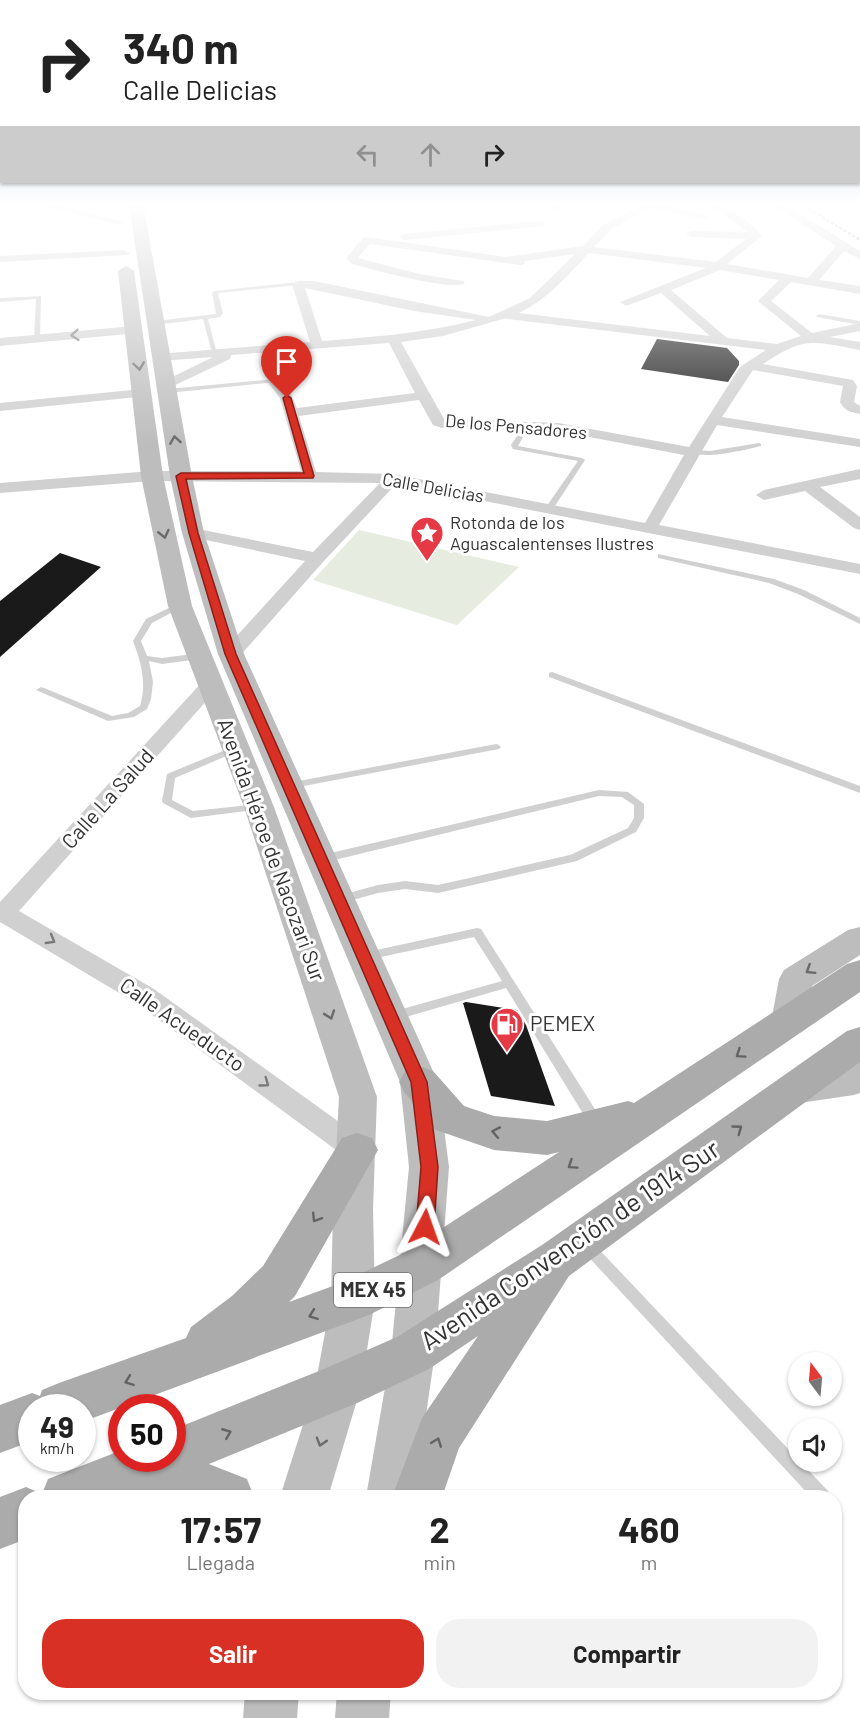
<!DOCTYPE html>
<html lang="es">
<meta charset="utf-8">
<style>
:root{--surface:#fff;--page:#f2f2f2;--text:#222;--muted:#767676;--accent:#d93025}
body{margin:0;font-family:Barlow,sans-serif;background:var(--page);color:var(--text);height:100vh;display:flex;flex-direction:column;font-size:22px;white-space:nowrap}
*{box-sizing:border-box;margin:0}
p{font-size:20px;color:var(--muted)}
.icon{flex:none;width:33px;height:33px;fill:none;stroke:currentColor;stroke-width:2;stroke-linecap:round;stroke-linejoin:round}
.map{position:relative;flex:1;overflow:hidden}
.drawer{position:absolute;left:18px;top:1490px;width:824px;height:210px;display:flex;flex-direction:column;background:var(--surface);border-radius:24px;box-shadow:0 2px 4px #0004}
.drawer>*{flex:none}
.guide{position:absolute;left:0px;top:0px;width:861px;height:183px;box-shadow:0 2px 4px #0004;background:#fff;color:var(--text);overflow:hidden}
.needle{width:39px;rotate:344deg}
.controls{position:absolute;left:788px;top:1352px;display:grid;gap:12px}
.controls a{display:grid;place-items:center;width:54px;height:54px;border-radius:50%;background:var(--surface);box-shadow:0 2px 4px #0004;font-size:30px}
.speed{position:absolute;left:18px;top:1394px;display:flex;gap:12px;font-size:30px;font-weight:700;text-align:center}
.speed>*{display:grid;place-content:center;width:78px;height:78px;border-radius:50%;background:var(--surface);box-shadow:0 2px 4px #0004;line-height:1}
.speed small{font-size:15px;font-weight:400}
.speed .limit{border:9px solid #d22;background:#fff;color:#111}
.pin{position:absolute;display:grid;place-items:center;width:51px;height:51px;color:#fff;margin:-62px -26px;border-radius:50% 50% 50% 0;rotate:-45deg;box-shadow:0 0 6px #0007}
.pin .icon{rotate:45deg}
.me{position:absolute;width:66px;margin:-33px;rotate:4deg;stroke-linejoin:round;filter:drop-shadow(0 0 4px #0008)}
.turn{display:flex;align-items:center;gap:21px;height:126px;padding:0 24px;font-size:27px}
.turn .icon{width:78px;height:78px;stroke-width:2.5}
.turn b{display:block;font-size:42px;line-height:51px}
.lanes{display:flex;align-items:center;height:57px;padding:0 24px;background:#0003;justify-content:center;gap:30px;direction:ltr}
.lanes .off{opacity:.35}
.eta{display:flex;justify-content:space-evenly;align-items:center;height:102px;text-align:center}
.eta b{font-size:36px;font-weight:700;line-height:42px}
.action{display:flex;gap:12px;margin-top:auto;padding:12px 24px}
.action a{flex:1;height:69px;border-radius:24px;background:var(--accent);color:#fff;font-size:24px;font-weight:700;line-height:69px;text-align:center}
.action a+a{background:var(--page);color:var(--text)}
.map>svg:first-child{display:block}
.green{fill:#e6ecdf}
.building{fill:#1a1a1a}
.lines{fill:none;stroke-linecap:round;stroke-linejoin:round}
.lane{fill:#d0d0d0;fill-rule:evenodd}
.street{fill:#d0d0d0;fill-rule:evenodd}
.secondary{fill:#bdbdbd;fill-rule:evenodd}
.primary{fill:#ababab;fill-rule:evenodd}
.rail{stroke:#888;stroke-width:2;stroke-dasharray:3 2;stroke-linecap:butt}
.oneway{stroke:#7a7a7a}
.oneway2{stroke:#6a6a6a}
.oneway3{stroke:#636363}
.route{fill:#d93025;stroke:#8d1f18;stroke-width:1.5}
.labels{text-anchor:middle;stroke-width:6;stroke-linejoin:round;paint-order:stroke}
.far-street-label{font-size:18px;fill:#333;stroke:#fff}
.far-poi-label{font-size:18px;fill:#333;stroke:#fff;text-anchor:start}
.shield{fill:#fff;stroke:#707070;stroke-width:1.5}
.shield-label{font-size:20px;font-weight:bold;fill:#333}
.street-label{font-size:21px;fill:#333;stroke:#fff}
.poi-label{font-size:21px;fill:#333;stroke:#fff;text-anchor:start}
.near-street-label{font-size:26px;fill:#333;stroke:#fff}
</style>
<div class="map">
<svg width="860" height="1718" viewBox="0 0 860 1718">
<rect width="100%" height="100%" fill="#fff"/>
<!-- green -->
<path class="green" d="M359,530L519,567L457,625L313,580Z"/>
<!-- building -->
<path class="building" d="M657,339L727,348L739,361V365L728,382L641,369Z
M60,553L101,567L0,657V601Z
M466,1002L517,1010L526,1025L555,1106L491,1096L463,1003Z"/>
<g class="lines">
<!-- lane -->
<path class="lane" d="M298,282L300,285L218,293L223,313L220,317L208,319L217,354L212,353L203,319L155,325L152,323L155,321L216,314L212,293L214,291Z
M41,296L40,339L37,341L34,339L36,299L0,302V298Z
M819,314L860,321V325L817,317L816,316Z
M274,379L277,381L276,382L168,393L165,391L168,389Z
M527,423L530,425L518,446L582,458L585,460L551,512L544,510L578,461L513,449L511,445L525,424Z
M759,443L761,444V446C744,450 705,460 690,452L693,450L710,451Z
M658,554L774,579L804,590L860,618V624L798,594L769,583L658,558Z
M177,604H180L184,606L152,623L141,641L147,656L162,658L200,653L204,656L200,659L162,664L149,661L153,682L151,699L147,709L134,717L108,721L36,690L41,687L44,688L112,716L128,713L140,706C147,683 141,662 133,641L146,619Z
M552,672L860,786V793L549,677V673Z
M496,744L499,745L501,747L499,749L288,789L283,786L288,783Z
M235,746L238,747L240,749L238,751L175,778L172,800L193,811L258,804L263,807L262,809L191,818L163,803L162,801L167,774Z
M599,790L628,792L644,804V818L636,832L577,861L438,893L405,889L378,893L342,903L337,899L338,896L378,885L405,881L438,885L570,855L628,828L634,818V805L622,797L599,796L322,863L317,859L322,855Z
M477,928L481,929L600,1117L601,1121L600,1125L595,1126L590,1125L506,988L392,1021L388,1019L386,1016L388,1013L502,981L474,937L367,960L363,959L361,956L363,953Z
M587,1240L592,1242L828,1491L830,1497H811L582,1250L580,1246L582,1242Z"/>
<!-- street -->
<path class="street" d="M35,204H55L124,222L119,225Z
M547,204H558L563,210L554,212Z
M642,204H662L709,216L704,219L651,208L611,229L594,247L716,262L746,239L691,237L686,234L691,231L748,232L708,204C726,204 752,221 762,236L727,264L808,278L836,246L771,204H784L860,251V259L844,251L819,280L860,286V294L791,282L771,301L812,333L860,323V331L830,337L860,342V350C813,341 804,336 763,364L853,380L857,386L854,402L860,406V414C850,412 845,411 840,402L843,386L753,370L722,417L860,439V447L717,425L659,525L860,564V574L396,484L323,562L238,658H224L222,654L224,650L305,561L187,536L185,533L187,530L193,528L313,552L380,483L152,481L0,493V483L152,471H301L280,398L267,381L274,377C286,381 293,397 297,408L415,393L389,343L231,355L230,359L167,389L162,388L160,385L162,382L213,357L161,361L154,357L156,354L310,342L292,284L298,281H314L489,317L530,298L575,254L525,261L524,264L520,265L370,244L358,258L419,274L463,281L465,283C454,292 370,269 352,264L346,258L363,238L367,237L506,257L583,246L603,225ZM589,253L706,268L620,302L626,306L661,293L710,336L519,313C548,299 567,276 589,253ZM720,270L779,280L758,301L801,336L777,344L727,338L671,290ZM305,288L414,311L476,320C425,333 374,337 322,341ZM506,318L507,319L766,350L740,367L689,447L558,423L444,419L401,342L443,336ZM419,400L433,425L442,428L558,431L684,455L645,523L393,474L316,472L299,416Z
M540,221L544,222V226L404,240L399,237L404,234Z
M124,250L130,253L128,255L0,262V256Z
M134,326L138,327L140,330L138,333L0,346V338Z
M142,389L147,390L149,393L147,396L0,411V403Z
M860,469V479L820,487L860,517V530L854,528L805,491L764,500L756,495L764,490Z
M211,678L218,680L221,684L218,688L19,911L154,989L367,1142L371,1150L367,1158L357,1162L347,1158L136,1003L0,922V902L204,680Z"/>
<!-- secondary -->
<path class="secondary" d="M129,204H143L192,476L204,533L244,654L438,1082L449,1167L435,1353L414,1497H366L391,1353L409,1167L400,1082L218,654L182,533L170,476Z
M126,266L134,271L163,476L192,606L274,807L377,1097L373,1209L375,1300L361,1387L328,1497H280L315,1387L331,1300L333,1209L339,1097L244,807L168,606L141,476L118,271Z
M860,927V955L812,986L807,1022L802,1032L789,1036L776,1032L771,1022L779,979L784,970L848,930Z
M860,1061V1093L854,1095L793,1104L780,1100L774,1089L780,1078C806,1069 834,1070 860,1061Z
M245,1692H299L297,1718H243Z
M337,1692H391L389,1718H335Z"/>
<!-- primary -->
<path class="primary" d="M860,960V992L438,1280L369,1315L82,1422V1407H32V1441L0,1453V1405L32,1393L40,1396L42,1390L59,1383L186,1338L191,1327L232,1296L263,1266L342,1138L357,1133L372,1138L378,1150L295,1296L289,1302L341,1283L406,1252L559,1152L547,1155L494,1150L436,1130L405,1093L399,1082L405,1071L419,1066L433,1071L464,1106L494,1116L547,1121L628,1101L634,1103L847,964Z
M860,1027V1062L569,1276L459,1448L442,1497H392L422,1418L478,1336L429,1369L355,1404L209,1464L247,1479L254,1497H161L145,1491L129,1497H26V1539L0,1549V1497L26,1487L42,1494L48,1479L122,1450V1458H172V1430L324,1369L397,1337L542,1245L847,1031Z"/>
<!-- rail -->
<path class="rail" d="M801,204L860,240"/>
</g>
<!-- one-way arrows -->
<defs><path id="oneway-chevron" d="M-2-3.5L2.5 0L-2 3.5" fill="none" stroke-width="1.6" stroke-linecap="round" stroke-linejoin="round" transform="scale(1.5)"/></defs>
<g class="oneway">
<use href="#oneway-chevron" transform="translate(75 335) rotate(175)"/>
<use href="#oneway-chevron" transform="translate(51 940) rotate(30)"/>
<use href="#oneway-chevron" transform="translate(265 1083) rotate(36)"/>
</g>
<g class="oneway2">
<use href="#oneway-chevron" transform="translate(139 366) rotate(82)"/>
<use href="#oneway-chevron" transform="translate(175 440) rotate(-99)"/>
<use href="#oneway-chevron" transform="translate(164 534) rotate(77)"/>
<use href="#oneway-chevron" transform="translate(810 970) rotate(148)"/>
<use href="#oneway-chevron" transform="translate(330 1015) rotate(71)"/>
<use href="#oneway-chevron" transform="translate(321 1442) rotate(107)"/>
</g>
<g class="oneway3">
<use href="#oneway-chevron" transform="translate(740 1054) rotate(146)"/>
<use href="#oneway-chevron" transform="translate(738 1129) rotate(-36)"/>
<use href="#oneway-chevron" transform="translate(496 1132) rotate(-169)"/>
<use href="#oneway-chevron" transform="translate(572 1165) rotate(146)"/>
<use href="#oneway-chevron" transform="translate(316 1218) rotate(122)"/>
<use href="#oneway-chevron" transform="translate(313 1315) rotate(160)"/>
<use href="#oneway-chevron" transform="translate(129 1381) rotate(160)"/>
<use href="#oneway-chevron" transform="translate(227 1433) rotate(-22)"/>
<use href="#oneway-chevron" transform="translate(437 1442) rotate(-69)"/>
</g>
<!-- sky -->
<linearGradient id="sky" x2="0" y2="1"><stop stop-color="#9ec6ea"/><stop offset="0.46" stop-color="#fff"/><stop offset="1" stop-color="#fff" stop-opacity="0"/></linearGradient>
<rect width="860" height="445" fill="url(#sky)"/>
<!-- route -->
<path class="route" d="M287,395L291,398L314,476L313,478L186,479L198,533L236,654L427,1082L438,1167L434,1227L431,1232L425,1235L418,1232L416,1227L421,1167L411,1082L225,654L189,533L176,476L181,473H304L283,398Z"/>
<!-- icons -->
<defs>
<symbol id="sight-pin" viewBox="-11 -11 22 30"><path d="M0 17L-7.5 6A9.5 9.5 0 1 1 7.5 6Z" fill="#e63946" stroke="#fff"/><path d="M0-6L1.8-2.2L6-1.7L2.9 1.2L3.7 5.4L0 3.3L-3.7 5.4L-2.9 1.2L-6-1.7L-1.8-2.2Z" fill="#fff"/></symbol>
<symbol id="fuel-pin" viewBox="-11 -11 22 30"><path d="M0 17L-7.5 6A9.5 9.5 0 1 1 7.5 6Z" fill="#e63946" stroke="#fff"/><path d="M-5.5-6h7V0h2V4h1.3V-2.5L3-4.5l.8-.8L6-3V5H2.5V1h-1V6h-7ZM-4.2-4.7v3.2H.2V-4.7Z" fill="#fff"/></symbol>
</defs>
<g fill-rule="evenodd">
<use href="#sight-pin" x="408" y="514" width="38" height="52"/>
<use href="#fuel-pin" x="488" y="1005" width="38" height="52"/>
</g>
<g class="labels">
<!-- far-street labels -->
<g class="far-street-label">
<text transform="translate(516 427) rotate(5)" y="6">De los Pensadores</text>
<text transform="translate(433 488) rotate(10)" y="6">Calle Delicias</text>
</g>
<!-- far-poi labels -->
<g class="far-poi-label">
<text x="450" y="529">Rotonda de los<tspan x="450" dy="21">Aguascalentenses Ilustres</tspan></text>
</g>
<!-- shield labels -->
<rect class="shield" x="334" y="1273" width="78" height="34" rx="4.5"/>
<g class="shield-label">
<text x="373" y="1297">MEX 45</text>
</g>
<!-- street labels -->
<g class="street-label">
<text transform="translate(108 799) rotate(-48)" y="7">Calle La Salud</text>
<text transform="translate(271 850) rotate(70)" y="7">Avenida Héroe de Nacozari Sur</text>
<text transform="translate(182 1025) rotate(35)" y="7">Calle Acueducto</text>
</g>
<!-- poi labels -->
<g class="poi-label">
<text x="530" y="1031">PEMEX</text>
</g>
<!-- near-street labels -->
<g class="near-street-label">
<text transform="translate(570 1245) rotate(-34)" y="9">Avenida Convención de 1914 Sur</text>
</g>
</g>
</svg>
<div class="controls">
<a><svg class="needle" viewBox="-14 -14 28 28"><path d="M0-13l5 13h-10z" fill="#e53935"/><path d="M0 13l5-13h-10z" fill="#767676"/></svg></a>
<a><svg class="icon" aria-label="sound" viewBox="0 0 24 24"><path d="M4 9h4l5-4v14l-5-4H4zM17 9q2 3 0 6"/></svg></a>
</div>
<div class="speed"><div>49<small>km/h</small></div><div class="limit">50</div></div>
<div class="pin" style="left:287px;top:398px;background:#d93025"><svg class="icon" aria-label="arrive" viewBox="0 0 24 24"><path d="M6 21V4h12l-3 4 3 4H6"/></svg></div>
<svg class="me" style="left:425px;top:1227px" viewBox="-20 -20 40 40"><path d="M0-17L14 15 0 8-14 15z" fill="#d93025" stroke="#fff" stroke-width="4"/></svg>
<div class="guide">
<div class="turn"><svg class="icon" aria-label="right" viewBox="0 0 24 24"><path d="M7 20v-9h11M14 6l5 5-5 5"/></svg><div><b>340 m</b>Calle Delicias</div></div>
<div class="lanes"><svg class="icon off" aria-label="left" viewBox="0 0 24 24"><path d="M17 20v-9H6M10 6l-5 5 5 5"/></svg><svg class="icon off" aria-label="ahead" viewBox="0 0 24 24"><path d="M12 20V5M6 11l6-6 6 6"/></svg><svg class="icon" aria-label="right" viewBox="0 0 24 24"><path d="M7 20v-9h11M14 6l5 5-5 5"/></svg></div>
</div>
<section class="drawer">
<div class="eta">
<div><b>17:57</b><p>Llegada</p></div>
<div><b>2</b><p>min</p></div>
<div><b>460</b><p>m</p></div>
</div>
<div class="action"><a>Salir</a><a>Compartir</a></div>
</section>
</div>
